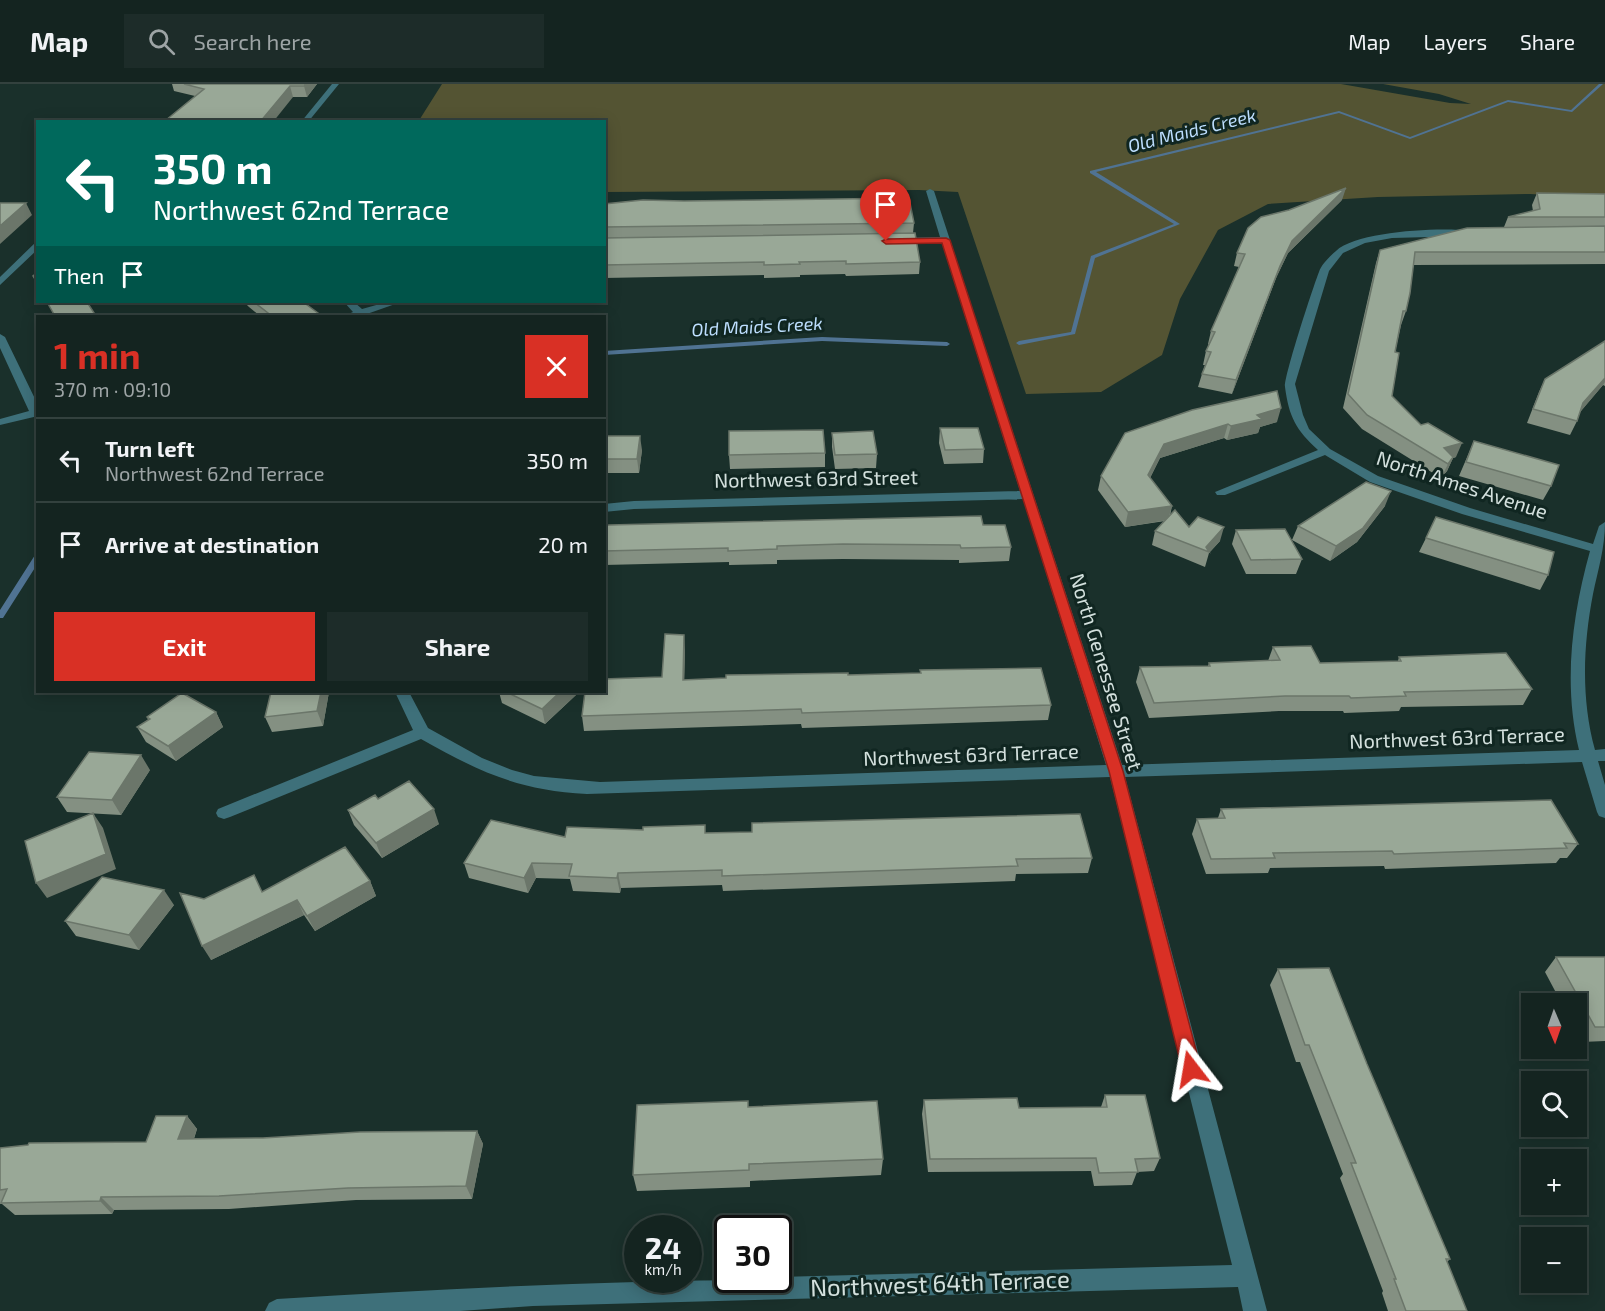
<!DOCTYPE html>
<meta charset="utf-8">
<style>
:root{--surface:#142420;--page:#1d2c29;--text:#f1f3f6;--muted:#9da4a5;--line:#33413e;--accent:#d93025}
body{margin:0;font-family:"Exo 2",sans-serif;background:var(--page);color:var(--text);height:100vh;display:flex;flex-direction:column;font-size:22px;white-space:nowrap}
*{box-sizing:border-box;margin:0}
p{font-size:20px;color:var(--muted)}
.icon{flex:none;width:33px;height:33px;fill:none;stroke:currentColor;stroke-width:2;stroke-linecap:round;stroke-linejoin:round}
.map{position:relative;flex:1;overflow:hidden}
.details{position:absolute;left:36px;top:231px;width:570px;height:378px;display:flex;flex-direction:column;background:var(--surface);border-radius:0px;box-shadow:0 3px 15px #0003,0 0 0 2px var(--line)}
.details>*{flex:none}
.hud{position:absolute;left:36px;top:36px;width:570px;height:183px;border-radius:0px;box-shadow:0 3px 15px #0003,0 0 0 2px var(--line);background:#00695c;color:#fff;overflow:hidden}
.needle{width:39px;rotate:178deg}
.controls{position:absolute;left:1521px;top:909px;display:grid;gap:12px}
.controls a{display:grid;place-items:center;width:66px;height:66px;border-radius:0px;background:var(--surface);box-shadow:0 3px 15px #0003,0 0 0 2px var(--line);font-size:30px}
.speed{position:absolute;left:624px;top:1131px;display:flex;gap:12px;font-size:30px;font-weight:700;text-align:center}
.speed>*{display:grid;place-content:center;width:78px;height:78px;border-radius:50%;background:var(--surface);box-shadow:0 3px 15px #0003,0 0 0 2px var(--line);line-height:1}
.speed small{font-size:15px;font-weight:400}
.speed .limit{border:3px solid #111;border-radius:9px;background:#fff;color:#111}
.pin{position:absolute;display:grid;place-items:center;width:51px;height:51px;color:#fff;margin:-62px -26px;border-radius:50% 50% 50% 0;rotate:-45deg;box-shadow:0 0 6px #0007}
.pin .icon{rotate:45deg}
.me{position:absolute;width:66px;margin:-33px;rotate:346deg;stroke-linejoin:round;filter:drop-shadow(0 0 4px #0008)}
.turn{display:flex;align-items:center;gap:21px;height:126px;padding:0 18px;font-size:27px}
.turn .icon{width:78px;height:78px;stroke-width:2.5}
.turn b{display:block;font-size:42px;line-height:51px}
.then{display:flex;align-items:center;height:57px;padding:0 18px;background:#0003;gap:12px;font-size:22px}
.round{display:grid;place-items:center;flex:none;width:63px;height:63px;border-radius:0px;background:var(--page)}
.overview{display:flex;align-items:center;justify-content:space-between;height:102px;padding:0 18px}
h1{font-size:36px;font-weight:700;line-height:45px;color:var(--accent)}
.primary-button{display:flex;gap:12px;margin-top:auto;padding:12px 18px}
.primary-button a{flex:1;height:69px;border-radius:0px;background:var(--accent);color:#fff;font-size:24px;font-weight:700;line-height:69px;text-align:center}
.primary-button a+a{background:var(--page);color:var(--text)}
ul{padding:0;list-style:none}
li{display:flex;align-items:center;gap:18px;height:84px;padding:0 18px;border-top:2px solid var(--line)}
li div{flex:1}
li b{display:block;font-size:22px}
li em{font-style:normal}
header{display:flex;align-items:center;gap:36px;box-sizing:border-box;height:84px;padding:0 30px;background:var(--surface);border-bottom:2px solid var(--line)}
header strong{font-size:28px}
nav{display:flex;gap:33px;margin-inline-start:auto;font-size:21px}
.search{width:420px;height:54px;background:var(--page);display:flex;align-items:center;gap:15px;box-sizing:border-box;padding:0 21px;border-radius:0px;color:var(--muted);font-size:22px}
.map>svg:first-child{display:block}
.green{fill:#545433}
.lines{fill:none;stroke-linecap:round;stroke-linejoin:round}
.stream{fill:#507393;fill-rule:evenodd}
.minor{fill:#3e707a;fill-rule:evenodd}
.wall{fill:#849082}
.shaded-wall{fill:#6b766a}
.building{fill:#99a897;stroke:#6b766a;stroke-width:1.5}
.route{fill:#d93025;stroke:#8d1f18;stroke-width:1.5}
.labels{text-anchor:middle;stroke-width:6;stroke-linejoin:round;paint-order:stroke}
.far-water-label{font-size:18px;font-style:italic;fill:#bddefe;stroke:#102621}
.street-label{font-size:20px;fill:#d3e0dd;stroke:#102621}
.near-street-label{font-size:24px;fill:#d3e0dd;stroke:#102621}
</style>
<header>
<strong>Map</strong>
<div class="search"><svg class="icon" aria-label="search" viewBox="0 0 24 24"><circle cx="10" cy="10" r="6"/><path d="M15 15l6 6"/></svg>Search here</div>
<nav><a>Map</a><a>Layers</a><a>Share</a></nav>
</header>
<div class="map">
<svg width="1605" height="1227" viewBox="0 0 1605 1227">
<rect width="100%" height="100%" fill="#1a302b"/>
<!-- green -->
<path class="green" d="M442,0H1341L1450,19L1471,20L1439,10L1383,0H1605V114L1530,110L1378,113L1268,120L1218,146L1180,215L1162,271L1101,308L1026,310L958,108L919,106L605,108L604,38H418Z"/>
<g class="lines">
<!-- stream -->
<path class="stream" d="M1599,0H1603L1572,28L1508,18L1410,55L1339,29L1096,88L1180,140L1095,174L1075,250L1019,261L1016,259L1019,257L1071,248L1091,172L1174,140L1090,89V87L1339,27L1410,53L1508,16L1571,26Z
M822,253L947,258L950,260L947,262L822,257L604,271V267Z
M35,471H38V479L3,534H0V526Z"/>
<!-- minor -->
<path class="minor" d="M332,0H339L308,38H301Z
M930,105L934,107L950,156L1122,681L1579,666C1563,600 1572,532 1590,467L1462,430L1370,398L1325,371L1225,411H1217L1215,408L1318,366C1296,346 1289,333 1285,303C1284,292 1313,203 1319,188C1321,181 1330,172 1336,167C1357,147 1442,143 1470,147V151L1467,152L1392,154L1365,159L1343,169L1329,187L1295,300L1303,331L1309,345L1330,365L1378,392L1470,424L1593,460L1599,442L1605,438C1605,464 1598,486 1593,510C1583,562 1581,615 1595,666L1605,665V677H1598L1605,701V734L1599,732L1597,728L1582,678L1125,693L1267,1227H1243L1238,1203L533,1222L460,1227H265L269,1219L277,1215C445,1205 612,1196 778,1196V1193L1232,1181L1110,693L587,710C517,706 480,688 421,655L230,733L224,735L218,733L216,729L218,725L413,646L395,608H409L428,644L482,674L512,686L534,692L600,698L1106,681L1023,415L634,425L604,428V420L634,417L1020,407L942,159L898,160L894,157L898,154L940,153L926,107Z
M38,156V165L0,201V193Z
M344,218H354L362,225L387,218H401L364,231L344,232L353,228Z
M0,250L5,253L38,321V332L0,341V335L29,327L0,264Z"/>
</g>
<!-- wall -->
<path class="wall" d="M172,0H317L307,13H293L195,12L174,7Z
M1537,109L1605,110V180L1413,181L1406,227L1401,241L1395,268L1392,312L1421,341L1456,373L1453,374L1447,387L1441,394L1362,345L1343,324L1376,179L1380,166L1504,143L1508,133L1533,127L1532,121Z
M1342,116L1288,169L1276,194L1232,310L1198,303L1202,290L1205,281H1203L1206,267L1209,261L1208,260L1211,247L1239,183L1234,182L1237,169Z
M604,120L914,139L913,149L920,178L919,190L846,192L845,190L800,191V193L764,194V191L604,194Z
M244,218H303L322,232H260L249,223Z
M1605,257V302L1603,301L1580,328L1577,337L1570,351L1527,339L1539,308L1545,295Z
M1192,326L1277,338L1260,343L1258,349L1227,356L1224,354L1160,374L1150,394L1172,422L1170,432L1189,443L1220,457L1209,469L1205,483L1152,461L1155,447L1165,437L1125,443L1098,406L1101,392Z
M940,344L984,365L983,379L944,380L939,359Z
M832,349L877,370L876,384L835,385L832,363Z
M604,352L642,366L639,389H604Z
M1474,357L1551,402L1543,416L1459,392Z
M825,369V383L730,385L729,371Z
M1385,422L1357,458L1330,477L1292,456L1298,442Z
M983,441L1011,463L1009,477L959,479V476L843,475L777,476V480L729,481V478L604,481V442Z
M1236,446L1302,475L1296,490H1246L1232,460Z
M1426,454L1548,491L1540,506L1419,468Z
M1273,563L1320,579L1398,577L1399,573L1532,605L1523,621L1401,623L1399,627L1344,629L1343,627H1279L1149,634L1136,598L1140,583L1208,582L1209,579L1268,577Z
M685,566L684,596L920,589V586L1051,621L1048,636L802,644L801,640L584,647L582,632L662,593Z
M329,608L323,642L272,648L265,633Z
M499,608H575L576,611L545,640L502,619Z
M216,628L223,643L176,677L146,658L137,643L148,636L147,633Z
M150,686L121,731L67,728L57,713Z
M378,715L439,740L382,774L354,741L348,726Z
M1221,725L1578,760L1567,774H1560L1556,779L1385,785L1384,782L1270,784L1268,789L1206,790L1192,750L1197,735L1218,734Z
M643,746L706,749L1092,774L1088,789L1016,790L1015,797L723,807L722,801L621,804L620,809L573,807L570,795L536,794L528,809L469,794L464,779L565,753Z
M370,797L376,812L315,847L304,831L211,876L204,815L263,807Z
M174,821L139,866L76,852L65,837Z
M1556,873H1605V957L1582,958L1576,947V920H1562L1545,888Z
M1278,885L1367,980L1450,1175L1447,1178L1467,1227H1388L1382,1209L1383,1207L1340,1094L1343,1090L1300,978H1296L1270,901Z
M1105,1011L1160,1074L1154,1087L1137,1088L1132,1101L1094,1102L1091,1087L928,1088L922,1030L924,1016L1019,1024L1101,1023Z
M748,1023L883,1075L881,1091L750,1097V1103L637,1107L633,1091Z
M187,1032L197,1045L194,1055L263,1054L477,1047L483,1060L472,1115L356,1116L229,1125L114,1126L112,1130L15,1131L2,1120H0V1064L146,1058Z"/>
<!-- shaded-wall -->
<path class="shaded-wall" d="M306,0H317L307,13L304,2Z
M290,2L293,13L273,38H260Z
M1346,104L1342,116L1288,169L1276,194L1232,310L1236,296L1280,182L1292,157Z
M26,119L32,131L0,160V142Z
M1605,294V298L1603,301L1576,333L1583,319Z
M1281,324L1277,338L1260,343L1258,349L1227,356L1231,342L1257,331Z
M1228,340L1224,354L1160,374L1144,406L1148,391L1164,360Z
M640,352L642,366L639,389L637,375Z
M1462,359L1456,373L1453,374L1447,387L1441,394L1448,380L1444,364Z
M1391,407L1385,422L1357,458L1330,477L1336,462Z
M1172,422L1168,436L1125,443L1128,428Z
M1224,443L1220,457L1209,469V468L1206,463Z
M684,551L685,566L684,611L683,596Z
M321,608H329L323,642L317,627Z
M560,608H575L576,611L545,640L542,625Z
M216,628L223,643L176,677L168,662Z
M141,671L150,686L121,731L112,716Z
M434,725L439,740L382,774L376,759Z
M93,729L103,744L116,785L47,814L36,799Z
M532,779L536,794L528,809L524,794Z
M618,789L621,804L620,809L617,794Z
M370,797L376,812L315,847L307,832Z
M164,806L174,821L139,866L129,851Z
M297,816L304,831L211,876L202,862Z
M187,1032L197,1045L189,1068L178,1055Z
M477,1047L483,1060L472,1115L466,1102Z
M101,1113L114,1126L112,1130L100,1117Z"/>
<!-- building -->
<path class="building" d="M184,0H306L304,2H290L260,38H166V36L204,5Z
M1346,104L1292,157L1280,182L1236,296L1202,290L1211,268L1206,267L1215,248L1211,247L1245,170L1237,169L1248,144L1261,133L1289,126Z
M1537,109L1605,110V133H1508L1540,125Z
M909,114L914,139L604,143V120L643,116L684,117Z
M0,119H26L0,142Z
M1605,142V168H1415L1410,209L1406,227H1403L1395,268L1399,269L1392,312L1421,341L1428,339L1462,359L1444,364L1453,373L1448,380L1367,331L1348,310L1380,166L1467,144Z
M915,149L920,178L846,180V177L799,178L800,180L764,181V178L604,181V154Z
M38,188V200L33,192Z
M47,218H87L96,232H55Z
M254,218H303L322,232H272Z
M1605,257V294L1583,319L1577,337L1533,325L1545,295Z
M1277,307L1281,324L1257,331L1262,335L1231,342L1228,340L1164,360L1148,391L1172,422L1128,428L1101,392L1125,349L1192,326Z
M940,344H978L984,365L945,366Z
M823,346L825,369L729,371V347Z
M873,347L877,370L835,371L832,349Z
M604,352H640L637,375H604Z
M1474,357L1559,381L1551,402L1466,378Z
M1366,398L1391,407L1363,444L1336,462L1298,442Z
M1175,426L1189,443L1198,433L1224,443L1206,463L1209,468L1155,447Z
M981,432L983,441H1005L1011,463L961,464L960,461L843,460L777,462V465L728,467V464L604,467V442L609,441Z
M1436,433L1554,468L1548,491L1426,454Z
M1285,445L1302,475L1251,476L1236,446Z
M665,550L684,551L683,596L726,594V591L848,589V591L921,589L920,586L1041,584L1051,621L802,629L801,625L582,632L585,608H604V595L662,593Z
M1311,562L1320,579L1401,577L1399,573L1506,569L1532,605L1404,608L1406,612L1351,614L1349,612H1285L1154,619L1140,583L1210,582L1209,579L1280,576L1273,563Z
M271,608H321L317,627L265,633Z
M506,608H560L542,625Z
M182,609L216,628L168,662L137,643L150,635L147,633Z
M89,668L141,671L112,716L57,713Z
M409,697L434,725L376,759L348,726L375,711L378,715Z
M1551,716L1578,760L1564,759L1567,764L1394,770L1392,767L1273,769L1275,774L1211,775L1197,735L1225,734L1221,725Z
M93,729L106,770L36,799L25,757Z
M1080,730L1092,774L1016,775L1018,782L722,792V786L618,789L617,794L569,792L572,780L532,779L524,794L464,779L491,736L565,753L567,743L643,746V743L705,741V749L752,748V739Z
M345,763L370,797L307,832L297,816L202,862L180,809L204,815L254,791L262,808Z
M102,793L164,806L129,851L65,837Z
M1556,873H1605V943H1595Z
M1329,884L1367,980L1450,1175H1446L1467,1227H1406L1394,1195H1396L1351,1079H1356L1309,961H1305L1278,885Z
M1105,1011H1145L1160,1074L1135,1075L1138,1088L1099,1089L1096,1074L930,1075L924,1016L1017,1014L1019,1024L1107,1023Z
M748,1017V1023L877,1017L883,1075L749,1080V1086L633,1091L637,1021Z
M156,1032H187L178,1055L263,1054L360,1048L477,1047L466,1102L348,1104L219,1112L101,1113L100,1117L1,1119L7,1105L0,1106V1064L28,1061L29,1059L146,1058Z"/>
<!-- route -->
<path class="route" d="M946,154L950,156L1123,687L1201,985L1198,991L1191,993L1185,991L1182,985L1109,687L942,159L886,160L882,157L886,155Z"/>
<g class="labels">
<!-- far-water labels -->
<g class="far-water-label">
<text transform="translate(1192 47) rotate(-14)" y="6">Old Maids Creek</text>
<text transform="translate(757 243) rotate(-3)" y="6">Old Maids Creek</text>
</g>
<!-- street labels -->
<g class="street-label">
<text transform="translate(816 395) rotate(-1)" y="7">Northwest 63rd Street</text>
<text transform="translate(1462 401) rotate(18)" y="7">North Ames Avenue</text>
<text transform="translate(1106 588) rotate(73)" y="7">North Genessee Street</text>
<text transform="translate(1457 654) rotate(-2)" y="7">Northwest 63rd Terrace</text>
<text transform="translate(971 671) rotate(-2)" y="7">Northwest 63rd Terrace</text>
</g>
<!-- near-street labels -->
<g class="near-street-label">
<text transform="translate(940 1200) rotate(-2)" y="8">Northwest 64th Terrace</text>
</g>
</g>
</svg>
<div class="controls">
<a><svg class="needle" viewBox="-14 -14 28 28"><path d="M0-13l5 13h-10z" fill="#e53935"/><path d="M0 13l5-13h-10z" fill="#9da4a5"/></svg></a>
<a><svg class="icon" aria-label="search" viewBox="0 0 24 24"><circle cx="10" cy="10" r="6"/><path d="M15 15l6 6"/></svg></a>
<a>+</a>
<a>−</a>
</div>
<div class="speed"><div>24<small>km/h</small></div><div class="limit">30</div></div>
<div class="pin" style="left:886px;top:157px;background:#d93025"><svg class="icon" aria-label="arrive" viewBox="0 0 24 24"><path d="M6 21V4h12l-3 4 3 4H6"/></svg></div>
<svg class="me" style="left:1191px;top:985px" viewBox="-20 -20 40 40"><path d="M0-17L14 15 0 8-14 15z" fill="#d93025" stroke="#fff" stroke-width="4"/></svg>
<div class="hud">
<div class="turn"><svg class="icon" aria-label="left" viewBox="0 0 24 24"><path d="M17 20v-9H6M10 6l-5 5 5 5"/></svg><div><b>350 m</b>Northwest 62nd Terrace</div></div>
<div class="then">Then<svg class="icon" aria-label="arrive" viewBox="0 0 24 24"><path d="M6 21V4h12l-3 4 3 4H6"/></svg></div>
</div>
<section class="details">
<div class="overview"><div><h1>1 min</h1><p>370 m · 09:10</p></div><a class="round" style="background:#d93025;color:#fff"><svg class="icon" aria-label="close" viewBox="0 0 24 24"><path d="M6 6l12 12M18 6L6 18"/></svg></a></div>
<ul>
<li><svg class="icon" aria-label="left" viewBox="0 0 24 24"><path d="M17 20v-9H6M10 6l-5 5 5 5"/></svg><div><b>Turn left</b><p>Northwest 62nd Terrace</p></div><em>350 m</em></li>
<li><svg class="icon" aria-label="arrive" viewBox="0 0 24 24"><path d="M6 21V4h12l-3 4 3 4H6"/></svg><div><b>Arrive at destination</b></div><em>20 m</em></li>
</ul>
<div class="primary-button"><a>Exit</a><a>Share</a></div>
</section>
</div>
